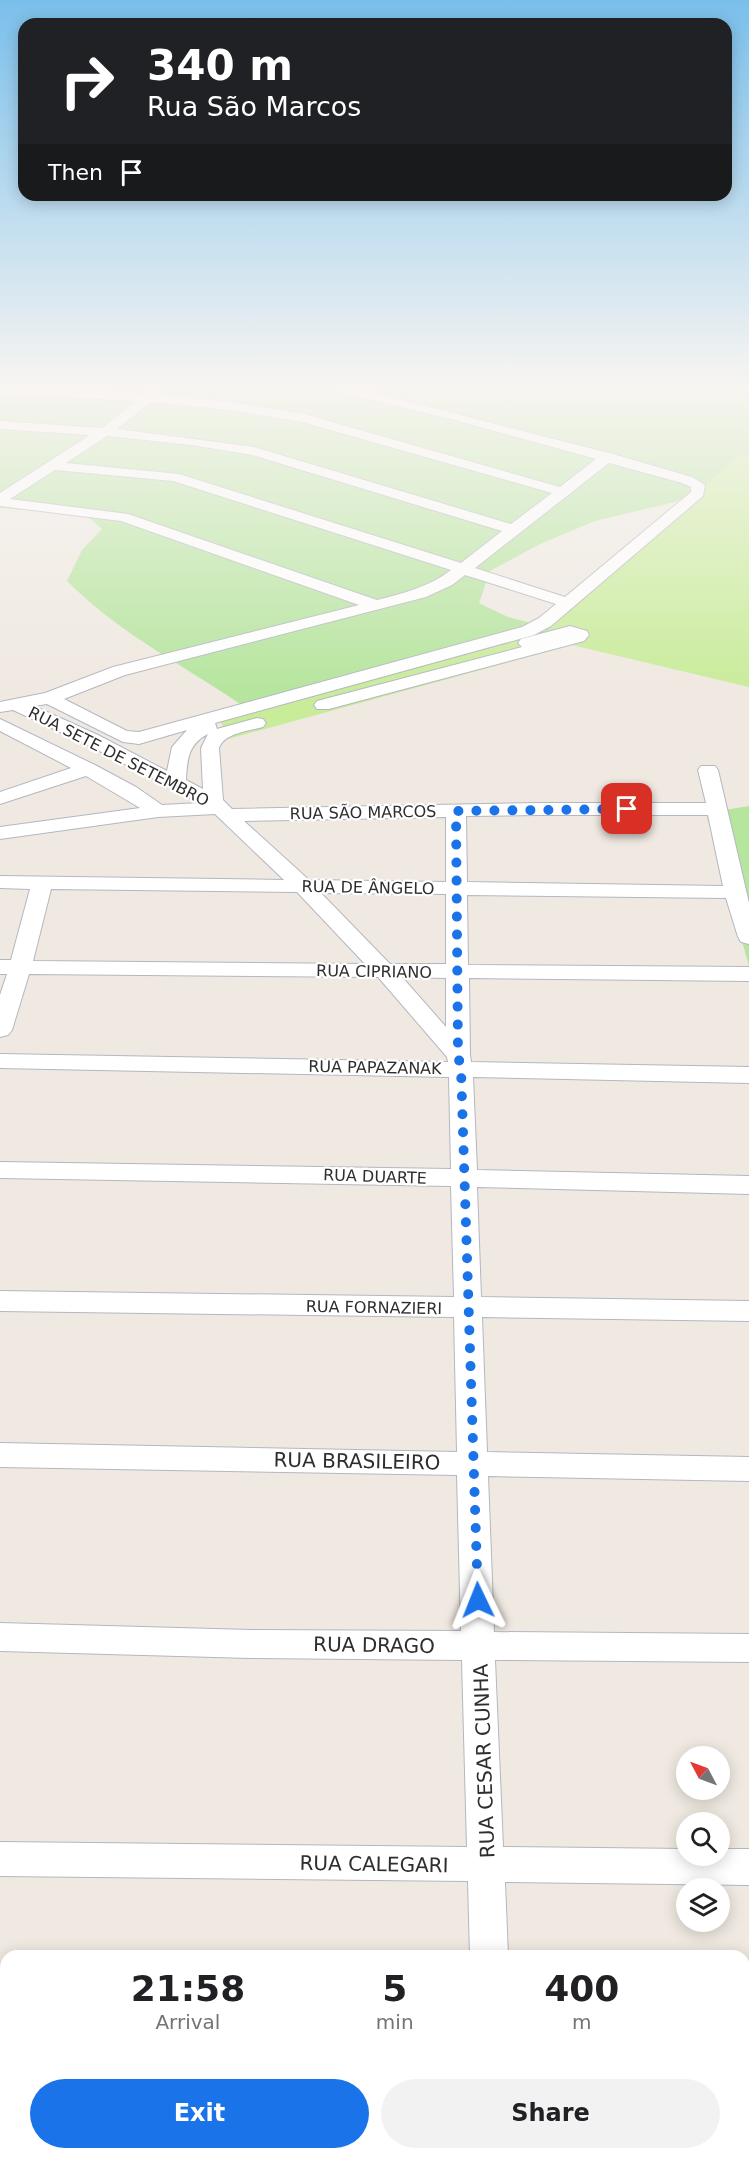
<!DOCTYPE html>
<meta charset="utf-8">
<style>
:root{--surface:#fff;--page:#f2f2f2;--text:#202124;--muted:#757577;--accent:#1a73e8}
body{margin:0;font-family:"DejaVu Sans",sans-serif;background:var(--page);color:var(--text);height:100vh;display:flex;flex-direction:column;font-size:22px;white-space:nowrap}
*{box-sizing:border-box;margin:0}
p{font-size:20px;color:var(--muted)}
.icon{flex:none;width:33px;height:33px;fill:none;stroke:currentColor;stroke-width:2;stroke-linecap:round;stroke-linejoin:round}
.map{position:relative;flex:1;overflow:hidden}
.details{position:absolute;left:0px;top:1950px;width:750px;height:210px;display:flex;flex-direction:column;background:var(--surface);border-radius:18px 18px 0 0;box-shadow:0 3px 15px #0003}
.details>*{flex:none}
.guide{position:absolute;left:18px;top:18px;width:714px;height:183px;border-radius:18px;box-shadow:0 3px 15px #0003;background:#202124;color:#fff;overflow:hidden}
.needle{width:39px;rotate:311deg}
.tools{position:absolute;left:676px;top:1746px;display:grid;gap:12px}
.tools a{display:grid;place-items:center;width:54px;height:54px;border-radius:50%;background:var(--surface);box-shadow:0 3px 15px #0003;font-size:30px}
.pin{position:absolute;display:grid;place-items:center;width:51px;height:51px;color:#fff;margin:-26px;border-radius:12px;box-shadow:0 3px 9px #0006}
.me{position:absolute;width:66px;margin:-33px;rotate:358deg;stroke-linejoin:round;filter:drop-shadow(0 0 4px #0008)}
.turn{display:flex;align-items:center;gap:21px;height:126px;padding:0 30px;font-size:27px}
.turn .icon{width:78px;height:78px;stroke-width:2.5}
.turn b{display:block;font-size:42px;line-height:51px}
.then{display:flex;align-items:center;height:57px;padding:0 30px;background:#0003;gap:12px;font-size:22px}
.eta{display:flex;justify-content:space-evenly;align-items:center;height:102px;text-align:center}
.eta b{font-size:36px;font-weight:800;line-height:42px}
.primary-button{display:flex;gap:12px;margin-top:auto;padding:12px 30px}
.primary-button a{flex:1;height:69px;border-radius:36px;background:var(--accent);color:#fff;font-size:24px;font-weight:800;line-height:69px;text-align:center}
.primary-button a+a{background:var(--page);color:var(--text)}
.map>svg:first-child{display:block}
.green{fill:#b6e59e}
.pitch{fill:#c9ec9a}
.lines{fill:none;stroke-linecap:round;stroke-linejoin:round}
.street-casing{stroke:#b4b7c1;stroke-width:2}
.street{fill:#fff;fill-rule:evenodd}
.route{stroke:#1a73e8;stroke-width:10;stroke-dasharray:0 18}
.labels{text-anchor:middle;stroke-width:4.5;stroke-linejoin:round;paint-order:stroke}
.street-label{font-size:16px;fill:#2e2e2e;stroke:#fff}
.near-street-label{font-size:20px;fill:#2e2e2e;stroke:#fff}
</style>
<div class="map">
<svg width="749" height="2160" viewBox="0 0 749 2160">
<rect width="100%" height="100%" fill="#efe9e1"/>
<!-- green -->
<path class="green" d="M0,389H749V506L707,488L675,502L595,521L540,544L490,571L479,603L508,617L563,631L249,710C186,666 122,636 67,581L82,550L102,529L85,514L0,508Z
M749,806V966L706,813Z"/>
<!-- pitch -->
<path class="pitch" d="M740,454L749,456V687L572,645L228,739L220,720L547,631Z"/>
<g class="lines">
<defs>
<path id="street" d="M0,389H71L145,394L153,390L158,391L159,395L229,402L304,414L560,487L596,459L451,419L338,392L337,389H358L613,454L692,477L705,485L703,496L551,626L534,635L215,723L217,729L257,718L263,719L266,723L263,727C249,731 224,733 219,748L223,800L232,809L537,803H706L698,770L701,766H715L718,770L749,903V944L741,942L738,937L726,898L467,895L468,965L749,967V981L469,978L470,1055L471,1062L749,1067V1083L473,1077L477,1170L749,1176V1194L477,1187L481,1297L749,1301V1321L482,1317L487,1452L749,1457V1481L488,1476L494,1632L749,1634V1662L495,1660L503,1847L687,1849V1856H720V1849H749V1885L505,1882L508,1956H470L468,1881L0,1876V1842L467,1847L462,1660L250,1658L0,1651V1623L250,1630L461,1631L457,1475L0,1467V1443L457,1452L454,1317L0,1311V1291L454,1297L451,1186L0,1178V1162L451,1169L449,1077L0,1068V1054L448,1062L447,1057L378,977L29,974L12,1030L8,1035L0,1037V995L7,974H0V960H11L30,889L0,888V876L284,880L215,814L158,817L0,839V827L140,808L86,776L0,804V792L71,768L0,731V719L95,765L136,787L162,805L200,803L84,743L13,710L0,712V702L45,693L113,667L359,605L121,521L0,506V493L90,435L0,429V421L102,428L136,401L0,393ZM151,402L229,410L302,422L552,493L511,524L254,447L117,429ZM107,436L191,445L252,455L502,531L461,563L179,474L66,463ZM609,463L682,483L691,487V492L565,597L475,568ZM55,470L173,481L451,570C429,587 404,593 377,600L128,514L10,499ZM465,575L556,604L539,618L522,627L139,732L127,731L64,699L125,675L426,597L452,585ZM47,704L123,742L139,744L187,730L172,747L167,771L98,735L34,706ZM208,734L201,748L203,789L186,780C187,760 188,744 208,734ZM537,815H708L723,886L467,882L466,816ZM446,817V882L309,880L244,821ZM51,889L297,892L365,964L33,961ZM321,893L446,894V964H390ZM402,977L446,978V1027Z
M570,626L587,631L589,635L584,641L329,709H317L314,705L317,701L522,647L518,643L521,639Z
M0,2116H6V2154H12L0,2156Z
M744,2126H749V2160H729L727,2154H744Z
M473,2154H515V2160H473Z"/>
</defs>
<!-- street casing -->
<use href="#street" class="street-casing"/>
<!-- street -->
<use href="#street" class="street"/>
</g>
<!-- sky -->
<linearGradient id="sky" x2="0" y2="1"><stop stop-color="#7abfeb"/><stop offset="0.56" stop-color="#f8f5f2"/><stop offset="1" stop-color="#f8f5f2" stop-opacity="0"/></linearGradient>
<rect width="749" height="691" fill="url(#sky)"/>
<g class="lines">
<!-- route -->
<path class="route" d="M478,1600L461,1069L458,1055L456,811L627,809"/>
</g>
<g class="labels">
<!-- street labels -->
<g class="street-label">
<text transform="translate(119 756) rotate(27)" y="6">RUA SETE DE SETEMBRO</text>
<text transform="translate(363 812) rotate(-1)" y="6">RUA SÃO MARCOS</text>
<text transform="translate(368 887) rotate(1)" y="6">RUA DE ÂNGELO</text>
<text transform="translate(374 971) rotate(1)" y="6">RUA CIPRIANO</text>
<text transform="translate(375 1067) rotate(1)" y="6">RUA PAPAZANAK</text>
<text transform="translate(375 1176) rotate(2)" y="6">RUA DUARTE</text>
<text transform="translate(374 1307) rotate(1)" y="6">RUA FORNAZIERI</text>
</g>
<!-- near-street labels -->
<g class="near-street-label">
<text transform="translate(357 1461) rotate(1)" y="7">RUA BRASILEIRO</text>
<text transform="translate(374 1645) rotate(1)" y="7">RUA DRAGO</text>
<text transform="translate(484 1761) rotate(-92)" y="7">RUA CESAR CUNHA</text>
<text transform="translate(374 1864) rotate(1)" y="7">RUA CALEGARI</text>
</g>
</g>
</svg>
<div class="tools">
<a><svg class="needle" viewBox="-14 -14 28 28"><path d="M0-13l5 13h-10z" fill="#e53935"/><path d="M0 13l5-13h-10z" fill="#757577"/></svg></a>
<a><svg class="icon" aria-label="search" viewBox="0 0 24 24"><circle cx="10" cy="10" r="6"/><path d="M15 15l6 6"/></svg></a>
<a><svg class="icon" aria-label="layers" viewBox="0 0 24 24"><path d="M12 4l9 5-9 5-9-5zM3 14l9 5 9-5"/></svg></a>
</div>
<div class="pin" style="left:627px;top:809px;background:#d93025"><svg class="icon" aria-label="arrive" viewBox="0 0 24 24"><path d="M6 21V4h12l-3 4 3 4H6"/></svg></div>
<svg class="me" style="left:478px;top:1600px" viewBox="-20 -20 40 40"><path d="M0-17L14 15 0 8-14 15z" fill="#1a73e8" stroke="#fff" stroke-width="4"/></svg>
<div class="guide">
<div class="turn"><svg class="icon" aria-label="right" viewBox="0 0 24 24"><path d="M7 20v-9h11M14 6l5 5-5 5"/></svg><div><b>340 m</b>Rua São Marcos</div></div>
<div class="then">Then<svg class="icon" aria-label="arrive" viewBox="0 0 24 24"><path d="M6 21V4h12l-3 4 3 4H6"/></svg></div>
</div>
<section class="details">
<div class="eta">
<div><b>21:58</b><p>Arrival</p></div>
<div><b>5</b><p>min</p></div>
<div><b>400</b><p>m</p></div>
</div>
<div class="primary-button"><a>Exit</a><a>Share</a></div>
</section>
</div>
